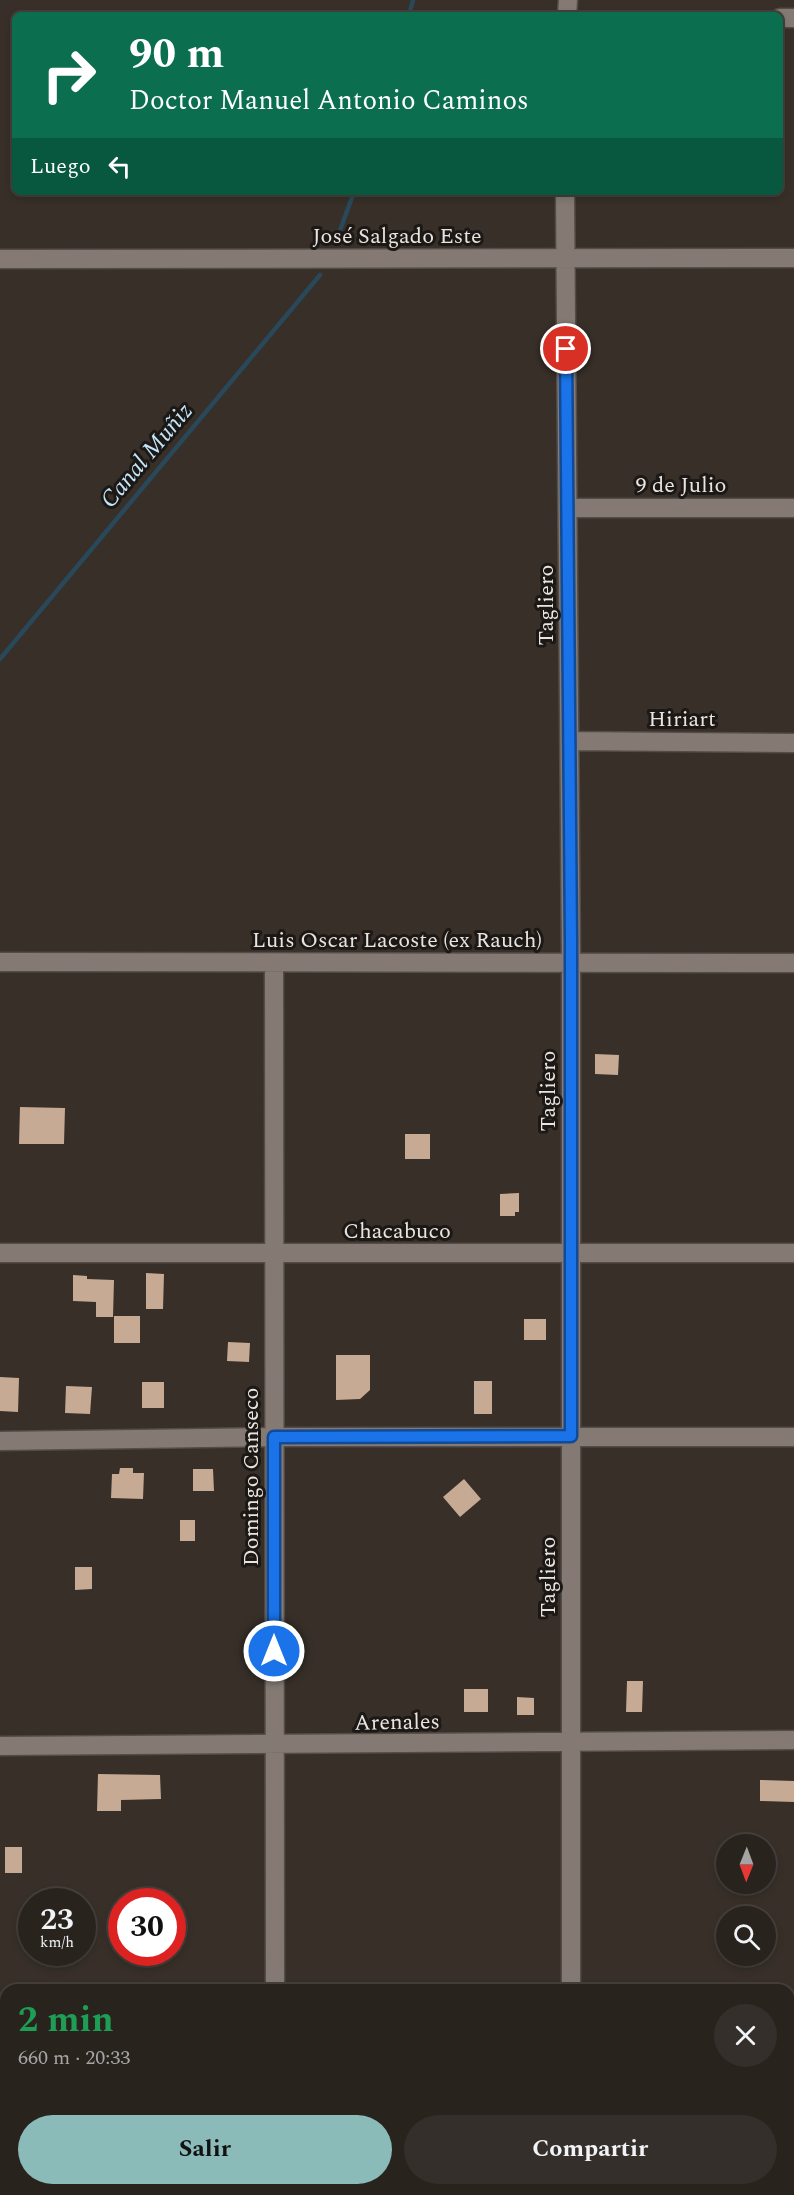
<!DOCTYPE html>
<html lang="es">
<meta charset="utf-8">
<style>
:root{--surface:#29231e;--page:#352f2b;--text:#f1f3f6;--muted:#a5a4a4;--line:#45403c;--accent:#8bbbb9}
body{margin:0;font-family:Spectral,serif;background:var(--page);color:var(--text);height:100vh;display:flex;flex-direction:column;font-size:22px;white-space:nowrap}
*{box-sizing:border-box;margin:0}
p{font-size:20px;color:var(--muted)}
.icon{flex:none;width:33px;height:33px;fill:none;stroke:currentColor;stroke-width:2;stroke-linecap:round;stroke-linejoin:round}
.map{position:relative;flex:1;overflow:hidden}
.drawer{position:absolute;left:0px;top:1984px;width:795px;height:212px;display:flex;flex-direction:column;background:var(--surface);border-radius:18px 18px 0 0;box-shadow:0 3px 9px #0003,0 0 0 2px var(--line)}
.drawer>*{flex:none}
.hud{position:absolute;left:12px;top:12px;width:771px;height:183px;border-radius:9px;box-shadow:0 3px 9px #0003,0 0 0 2px var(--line);background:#0b6e4f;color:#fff;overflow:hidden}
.needle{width:39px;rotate:181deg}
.tools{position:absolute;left:716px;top:1834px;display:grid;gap:12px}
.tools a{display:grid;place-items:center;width:60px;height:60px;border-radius:50%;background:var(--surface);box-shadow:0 3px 9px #0003,0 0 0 2px var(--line);font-size:30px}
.speed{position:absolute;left:18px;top:1888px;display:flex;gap:12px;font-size:30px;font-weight:700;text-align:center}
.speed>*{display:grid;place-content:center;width:78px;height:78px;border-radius:50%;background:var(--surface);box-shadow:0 3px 9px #0003,0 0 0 2px var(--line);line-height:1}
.speed small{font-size:15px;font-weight:400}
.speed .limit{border:9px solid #d22;background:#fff;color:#111}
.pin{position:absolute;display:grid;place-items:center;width:51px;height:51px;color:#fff;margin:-26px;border:3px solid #fff;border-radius:50%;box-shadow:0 2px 6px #0007}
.me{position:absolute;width:66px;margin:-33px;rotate:0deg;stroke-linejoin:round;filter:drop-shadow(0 0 4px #0008)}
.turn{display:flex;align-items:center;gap:21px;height:126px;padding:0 18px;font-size:27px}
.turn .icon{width:78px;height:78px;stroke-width:2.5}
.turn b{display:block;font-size:42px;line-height:51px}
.then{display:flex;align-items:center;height:57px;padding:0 18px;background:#0003;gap:12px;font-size:22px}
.round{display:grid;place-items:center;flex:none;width:63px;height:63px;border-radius:32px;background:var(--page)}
.summary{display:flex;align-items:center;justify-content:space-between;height:102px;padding:0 18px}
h1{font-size:36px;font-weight:700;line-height:45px;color:#1e9e55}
.action{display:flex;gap:12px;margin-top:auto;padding:12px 18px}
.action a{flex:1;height:69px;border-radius:36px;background:var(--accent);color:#111;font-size:24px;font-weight:700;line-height:69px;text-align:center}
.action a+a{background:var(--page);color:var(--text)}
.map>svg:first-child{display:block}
.green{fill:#4c3726}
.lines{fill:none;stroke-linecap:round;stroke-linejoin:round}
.stream{stroke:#294859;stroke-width:4.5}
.building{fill:#c7aa93}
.minor-casing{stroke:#534c47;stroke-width:21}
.minor{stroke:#847a73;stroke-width:18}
.route-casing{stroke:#114b97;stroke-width:15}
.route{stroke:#1a73e8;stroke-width:10}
.labels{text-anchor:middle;stroke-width:6;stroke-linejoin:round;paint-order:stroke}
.street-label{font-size:22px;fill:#eae4e0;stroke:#1c1815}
.water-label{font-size:24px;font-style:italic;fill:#c4e6fb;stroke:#1c1815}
</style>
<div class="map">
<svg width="794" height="2195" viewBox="0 0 794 2195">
<rect width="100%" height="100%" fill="#372f28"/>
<!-- green -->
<path class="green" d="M312,2190H346V2195H312Z
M356,2190H389V2195H356Z
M399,2190H433V2195H399Z
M466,2190H500V2195H466Z"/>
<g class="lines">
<!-- stream -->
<path class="stream" d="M409,15L413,0
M336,241L354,192
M0,659L320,275"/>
</g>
<!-- building -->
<path class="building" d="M595,1054L619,1055L618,1075L595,1074Z
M20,1107L65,1108L64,1144H19Z
M405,1134H430V1159H405Z
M519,1193V1212H515V1216H500V1194Z
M146,1273L164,1274L163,1309H146Z
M73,1275L87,1276V1279L114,1280L113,1317H96V1302L73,1301Z
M114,1316H140V1343H114Z
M524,1319H546V1340H524Z
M228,1342L250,1343L249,1362L227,1361Z
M336,1355H370V1390L360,1399L336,1400Z
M0,1377L19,1378L18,1412L0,1411Z
M474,1381H492V1414H474Z
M142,1382H164V1408H142Z
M66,1386L92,1387L90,1414L65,1413Z
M120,1468H133V1473H144L143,1499L111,1498L112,1474H119Z
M193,1469H213L214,1491H193Z
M464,1479L481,1499L460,1517L443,1497Z
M180,1520H195V1541H180Z
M75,1567H92V1589L75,1590Z
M627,1681H643L642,1712H626Z
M464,1689H488V1712H464Z
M517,1697L534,1698V1715H517Z
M98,1774L160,1775L161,1799L121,1800V1811H97Z
M760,1780L794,1781V1802L760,1801Z
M5,1847H22V1873H5Z"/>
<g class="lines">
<defs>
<path id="minor" d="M567,15L568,0
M780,18H794
M565,192L571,964V1990
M0,259L794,258
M569,508H794
M570,741L794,743
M0,962L794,963
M274,963L275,1990
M0,1253H794
M0,1441L275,1437H794
M0,1746L794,1740
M0,2012H6
M789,2014H794
M275,2195V2190
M570,2195V2190"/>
</defs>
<!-- minor casing -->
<use href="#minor" class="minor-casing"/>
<!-- minor -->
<use href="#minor" class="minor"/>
</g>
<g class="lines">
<defs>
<path id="route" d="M274,1651V1437L571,1436V941L566,349"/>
</defs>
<!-- route casing -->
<use href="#route" class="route-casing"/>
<!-- route -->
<use href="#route" class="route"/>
</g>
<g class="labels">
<!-- street labels -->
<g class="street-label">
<text x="397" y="243">José Salgado Este</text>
<text x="681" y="492">9 de Julio</text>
<text transform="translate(545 605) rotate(-90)" y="8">Tagliero</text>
<text x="682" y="726">Hiriart</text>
<text x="397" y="947">Luis Oscar Lacoste (ex Rauch)</text>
<text transform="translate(547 1091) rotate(-90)" y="8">Tagliero</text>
<text x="397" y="1238">Chacabuco</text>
<text transform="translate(250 1477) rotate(-90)" y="8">Domingo Canseco</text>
<text transform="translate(547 1577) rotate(-90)" y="8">Tagliero</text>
<text transform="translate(397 1721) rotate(-1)" y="8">Arenales</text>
</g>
<!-- water labels -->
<g class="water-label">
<text transform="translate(146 455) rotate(-50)" y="8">Canal Muñiz</text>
</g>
</g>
</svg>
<div class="tools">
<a><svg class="needle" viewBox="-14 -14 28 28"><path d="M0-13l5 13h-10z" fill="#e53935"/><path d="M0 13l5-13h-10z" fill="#a5a4a4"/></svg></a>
<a><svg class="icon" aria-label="search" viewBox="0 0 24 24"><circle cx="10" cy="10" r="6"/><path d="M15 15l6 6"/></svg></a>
</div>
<div class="speed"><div>23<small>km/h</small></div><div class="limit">30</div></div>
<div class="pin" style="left:566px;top:349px;background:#d93025"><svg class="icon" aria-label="arrive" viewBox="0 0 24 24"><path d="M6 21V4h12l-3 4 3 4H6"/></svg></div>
<svg class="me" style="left:274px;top:1651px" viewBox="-20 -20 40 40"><circle r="17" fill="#1a73e8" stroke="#fff" stroke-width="3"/><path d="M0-11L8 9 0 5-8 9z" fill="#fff"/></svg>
<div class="hud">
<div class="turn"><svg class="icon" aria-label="right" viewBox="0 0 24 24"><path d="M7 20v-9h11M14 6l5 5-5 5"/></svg><div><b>90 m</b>Doctor Manuel Antonio Caminos</div></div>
<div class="then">Luego<svg class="icon" aria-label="left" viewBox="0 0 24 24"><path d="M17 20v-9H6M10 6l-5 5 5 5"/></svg></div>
</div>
<section class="drawer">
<div class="summary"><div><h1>2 min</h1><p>660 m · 20:33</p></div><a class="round"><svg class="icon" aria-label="close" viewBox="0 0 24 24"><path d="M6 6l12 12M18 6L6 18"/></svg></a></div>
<div class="action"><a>Salir</a><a>Compartir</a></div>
</section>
</div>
